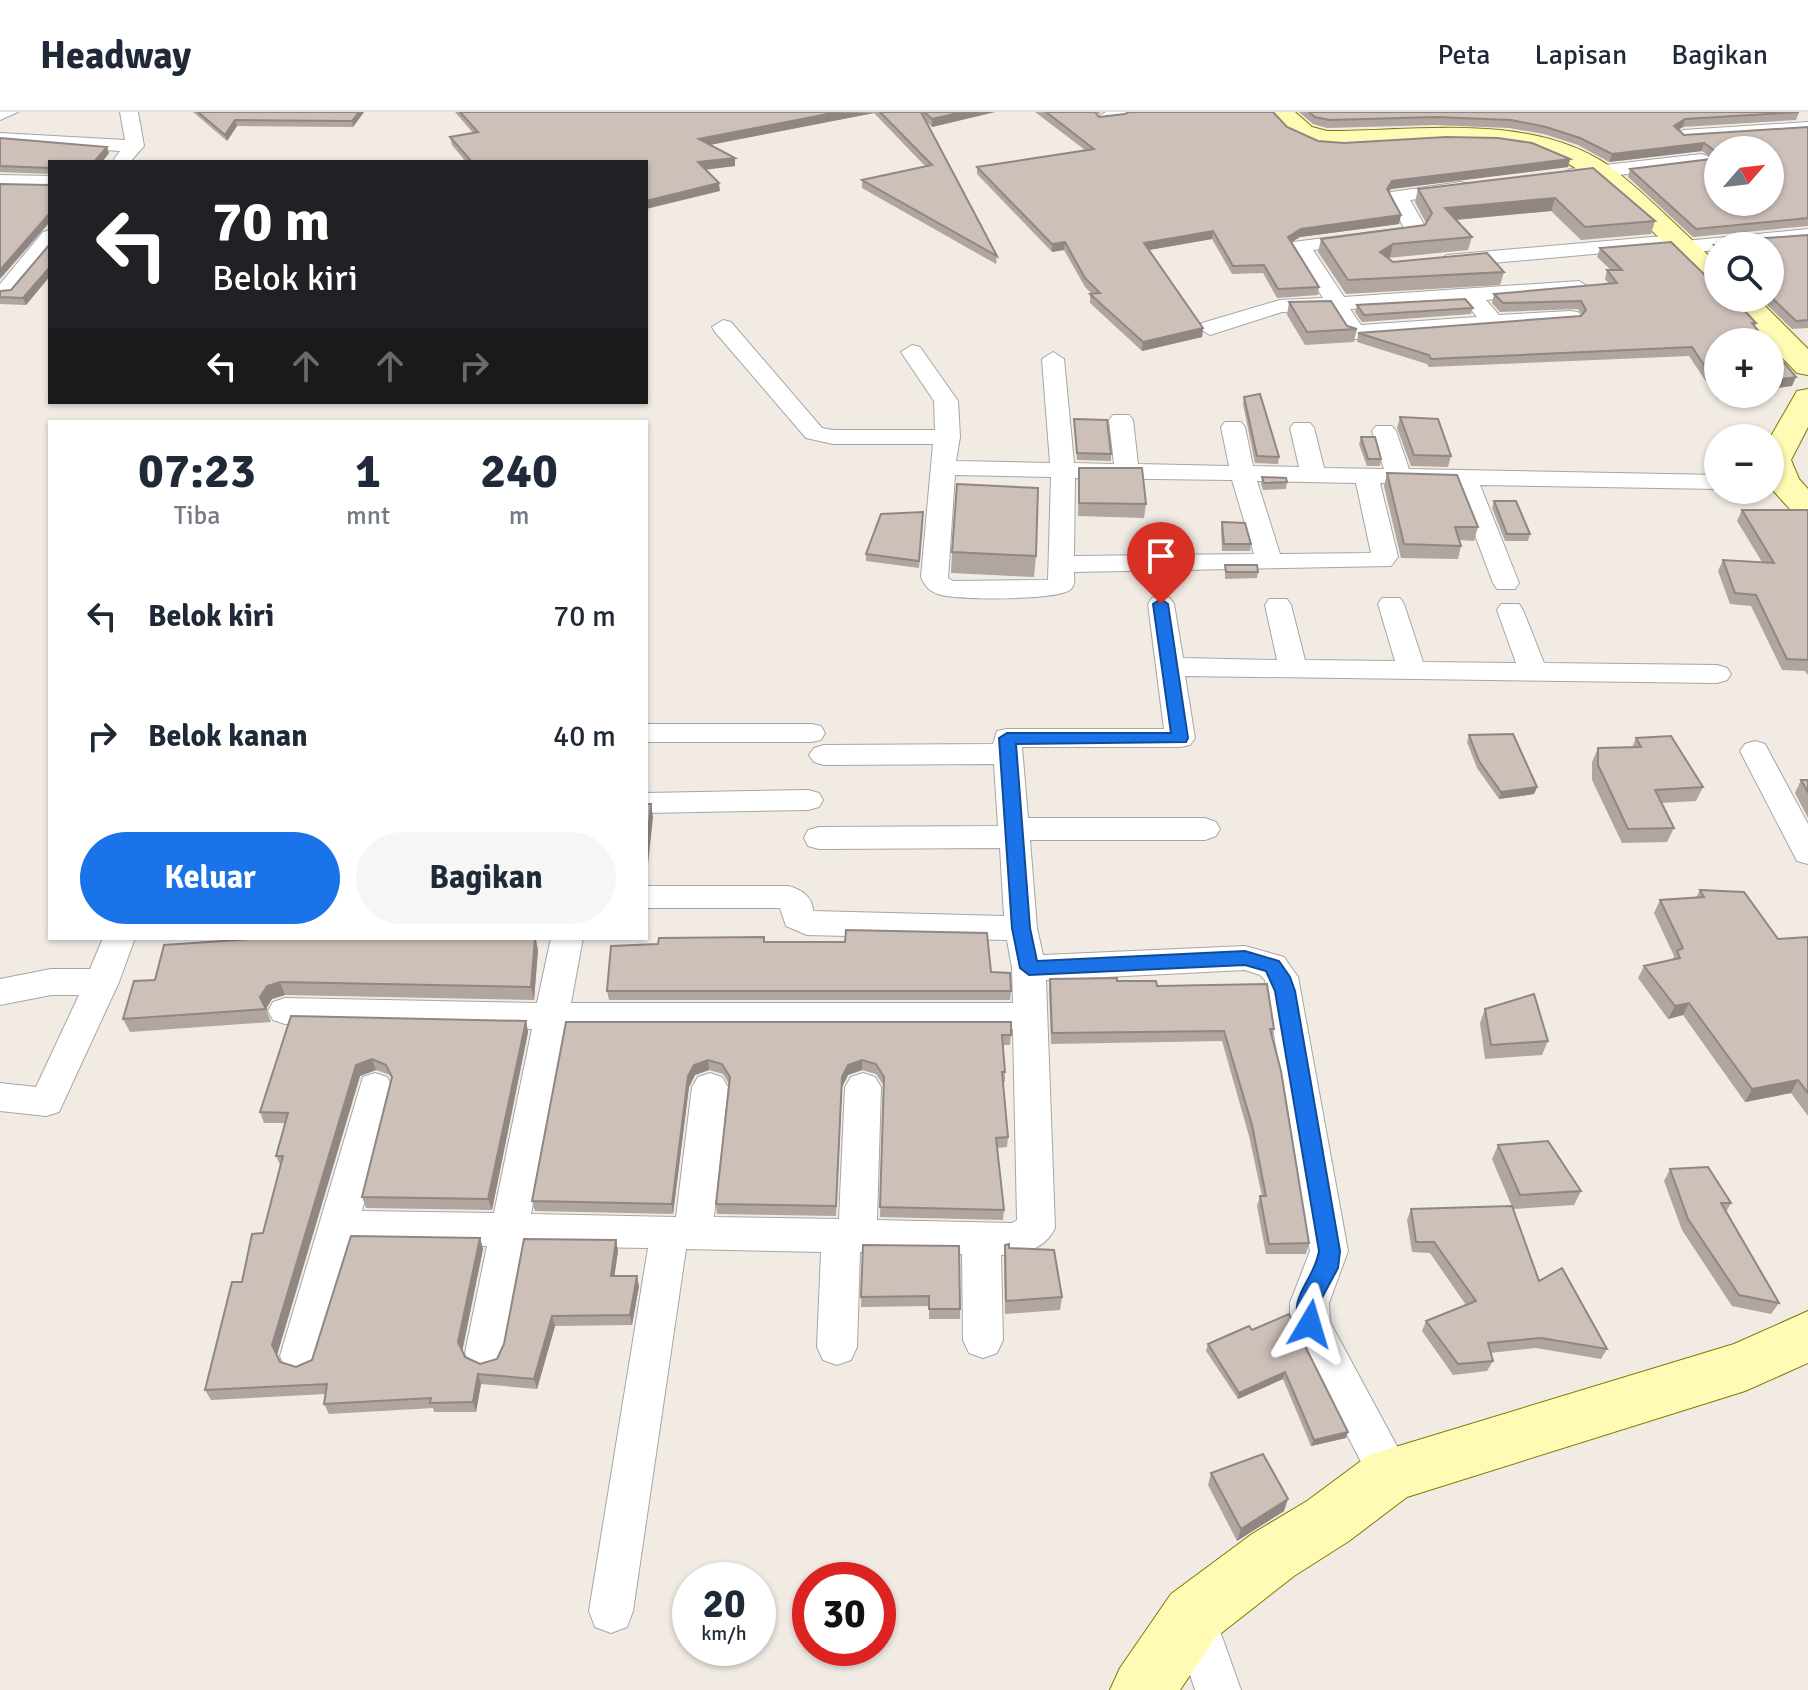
<!DOCTYPE html>
<html lang="id">
<meta charset="utf-8">
<style>
:root{--surface:#fff;--page:#f6f6f7;--text:#1f2937;--muted:#747a83;--line:#e0e1e3;--accent:#1a73e8}
body{margin:0;font-family:Signika,sans-serif;background:var(--page);color:var(--text);height:100vh;display:flex;flex-direction:column;font-size:30px;white-space:nowrap}
*{box-sizing:border-box;margin:0}
p{font-size:26px;color:var(--muted)}
.icon{flex:none;width:44px;height:44px;fill:none;stroke:currentColor;stroke-width:2;stroke-linecap:round;stroke-linejoin:round}
.map{position:relative;flex:1;overflow:hidden}
.panel{position:absolute;left:48px;top:308px;width:600px;height:520px;display:flex;flex-direction:column;background:var(--surface);border-radius:0px;box-shadow:0 2px 6px #0004}
.panel>*{flex:none}
.top-card{position:absolute;left:48px;top:48px;width:600px;height:244px;border-radius:0px;box-shadow:0 2px 6px #0004;background:#202124;color:#fff;overflow:hidden}
.needle{width:52px;rotate:62deg}
.fabs{position:absolute;left:1704px;top:24px;display:grid;gap:16px}
.fabs a{display:grid;place-items:center;width:80px;height:80px;border-radius:50%;background:var(--surface);box-shadow:0 2px 6px #0004;font-size:40px}
.speed{position:absolute;left:672px;top:1450px;display:flex;gap:16px;font-size:40px;font-weight:700;text-align:center}
.speed>*{display:grid;place-content:center;width:104px;height:104px;border-radius:50%;background:var(--surface);box-shadow:0 2px 6px #0004;line-height:1}
.speed small{font-size:20px;font-weight:400}
.speed .limit{border:12px solid #d22;background:#fff;color:#111}
.pin{position:absolute;display:grid;place-items:center;width:68px;height:68px;color:#fff;margin:-82px -34px;border-radius:50% 50% 50% 0;rotate:-45deg;box-shadow:0 0 8px #0007}
.pin .icon{rotate:45deg}
.me{position:absolute;width:88px;margin:-44px;rotate:7deg;stroke-linejoin:round;filter:drop-shadow(0 0 6px #0008)}
.turn{display:flex;align-items:center;gap:28px;height:168px;padding:0 32px;font-size:36px}
.turn .icon{width:104px;height:104px;stroke-width:2.5}
.turn b{display:block;font-size:56px;line-height:68px}
.lanes{display:flex;align-items:center;height:76px;padding:0 32px;background:#0003;justify-content:center;gap:40px;direction:ltr}
.lanes .off{opacity:.35}
.eta{display:flex;justify-content:space-evenly;align-items:center;height:136px;text-align:center}
.eta b{font-size:48px;font-weight:700;line-height:56px}
.action{display:flex;gap:16px;margin-top:auto;padding:16px 32px}
.action a{flex:1;height:92px;border-radius:48px;background:var(--accent);color:#fff;font-size:32px;font-weight:700;line-height:92px;text-align:center}
.action a+a{background:var(--page);color:var(--text)}
ul{padding:0;list-style:none}
li{display:flex;align-items:center;gap:24px;height:120px;padding:0 32px}
li div{flex:1}
li b{display:block;font-size:30px}
li em{font-style:normal}
header{display:flex;align-items:center;gap:48px;box-sizing:border-box;height:112px;padding:0 40px;background:var(--surface);border-bottom:2px solid var(--line)}
header strong{font-size:38px}
nav{display:flex;gap:44px;margin-inline-start:auto;font-size:28px}
.map>svg:first-child{display:block}
.lines{fill:none;stroke-linecap:round;stroke-linejoin:round}
.street-casing{stroke:#a6a6a6;stroke-width:2}
.secondary-casing{stroke:#7a7c00;stroke-width:2}
.street{fill:#fff;fill-rule:evenodd}
.secondary{fill:#fffbb4;fill-rule:evenodd}
.wall{fill:#b0a59f}
.shaded-wall{fill:#908682}
.building{fill:#cdc0b9;stroke:#908682;stroke-width:2;fill-rule:evenodd}
.route{fill:#1a73e8;stroke:#114b97;stroke-width:2}
</style>
<header>
<strong>Headway</strong>
<nav><a>Peta</a><a>Lapisan</a><a>Bagikan</a></nav>
</header>
<div class="map">
<svg width="1808" height="1578" viewBox="0 0 1808 1578">
<rect width="100%" height="100%" fill="#f1ebe4"/>
<g class="lines">
<defs>
<path id="street" d="M0,0H18L0,8Z
M120,0H138L144,34L130,50H116L114,47L120,39L0,31V21L125,28Z
M1106,0H1135C1128,8 1109,12 1099,10L1096,6Z
M1808,10V20L1683,28L1674,23L1683,18Z
M1701,42L1708,44L1710,48L1708,52L1570,69L1561,63L1570,57Z
M0,63L50,64V76L0,75Z
M1461,70L1468,72L1471,76L1468,80L1410,88L1426,116L1417,125L1313,138L1344,185L1579,169L1589,175L1586,179L1486,188L1499,203L1570,199L1578,200L1581,205L1578,210L1355,227L1347,225L1330,199L1282,200L1210,223L1199,216L1202,211L1280,188L1323,186L1290,134L1293,130L1404,116L1388,84L1391,80ZM1465,190L1477,205L1361,213L1350,197Z
M1808,117V129L1718,134V138L1682,141L1672,135L1447,155L1437,149L1447,143L1675,123L1685,129Z
M50,118V137L13,182L0,184V172L43,120Z
M723,208L731,210L822,316L833,318H935L934,289L901,240L912,233L920,235L958,289L960,325L956,349L1050,351L1042,247L1053,240L1064,247L1074,351L1114,352L1109,308L1113,303H1129L1133,308L1138,352L1229,354L1221,315L1225,310H1241L1245,315L1253,354L1299,355L1290,316L1294,311H1310L1314,316L1324,356L1384,357L1372,319L1376,314H1392L1396,319L1409,357L1718,363V377L1480,373L1519,471L1515,477H1497L1493,471L1456,373L1380,371L1398,445L1391,454L1074,460C1074,466 1076,473 1070,478C1057,488 955,489 938,482C929,479 925,474 921,465L933,332H833L806,326L715,220L712,215ZM955,363L1051,365L1048,468L953,469L948,466ZM1075,366L1232,368L1254,442L1074,444ZM1257,369L1356,371L1371,441L1280,442Z
M1161,484L1170,486L1174,492L1183,546L1277,548L1265,493L1269,487H1287L1291,493L1305,548L1395,549L1378,492L1382,486H1400L1404,492L1423,550L1516,551L1497,498L1501,492H1519L1523,498L1544,551L1717,553L1727,556L1731,562L1727,568L1717,571L1185,564L1195,626L1190,633L1180,635H1022L1028,706H1205L1216,710L1220,717L1216,724L1205,728H1030L1037,816L1043,843L1245,834L1284,845L1298,865L1348,1139L1329,1191L1330,1210L1405,1349L1411,1363L1405,1377L1390,1383L1375,1377L1290,1212V1191L1310,1139L1265,868L1260,863L1245,858L1046,868L1055,1116C1045,1137 1023,1143 1001,1143L1003,1228L997,1241L983,1246L969,1241L963,1228L962,1142L860,1140L857,1235L851,1248L837,1253L823,1248L817,1235L821,1140L686,1137L633,1499L627,1515L611,1521L595,1515L589,1499L648,1136L525,1134L505,1241L499,1254L485,1259L471,1254L465,1241L487,1134L353,1131L314,1257L300,1262L286,1257L280,1244L363,965L375,961L387,965L393,975L362,1099L494,1101L532,917L285,912L273,908L268,899L273,890L285,886L537,891L551,826H583L571,891H1013L1012,856L1007,828L807,823L786,814L780,796H646V774H788C801,777 813,785 813,799L1004,804L1000,736L819,737L808,734L804,726L808,718L819,715L998,714L994,652L824,653L814,650L809,643L814,636L824,633L993,632L997,619L1007,617H1164L1148,492L1152,486ZM566,917H1013L1017,1108L1012,1111L877,1108L881,975L875,965L863,961L851,965L845,975L839,1107L714,1105L728,975L722,965L710,961L698,965L692,975L676,1105L531,1102Z
M646,612H811L821,614L825,621L821,628L811,630H646Z
M1755,629L1765,632L1808,712V752L1797,749L1740,639L1745,632Z
M808,678L819,681L823,688L819,695L808,698L646,701V681Z
M103,826H135L119,870L59,1000L46,1004L0,999V971L36,975L79,883H51L0,893V867L51,857H90Z
M1193,1482L1209,1488L1241,1578H1195L1171,1504L1177,1488Z"/>
<path id="secondary" d="M1269,0H1295L1312,15L1327,19C1419,19 1528,0 1608,53C1647,82 1682,120 1718,152V176L1708,173C1660,129 1594,52 1531,36C1486,25 1437,30 1391,33C1361,34 1323,41 1295,26C1286,20 1275,9 1269,0Z
M1725,186H1757L1808,237V263L1797,261Z
M1808,277V315L1791,348L1799,367L1808,377V407L1796,404L1770,375V326L1797,279Z
M1808,1199V1251L1745,1279L1407,1385L1349,1429L1294,1464L1215,1526L1180,1578H1110L1120,1556L1171,1482L1252,1422L1307,1389L1369,1343L1734,1232Z"/>
</defs>
<!-- street casing -->
<use href="#street" class="street-casing"/>
<!-- secondary casing -->
<use href="#secondary" class="secondary-casing"/>
<!-- street -->
<use href="#street" class="street"/>
<!-- secondary -->
<use href="#secondary" class="secondary"/>
</g>
<!-- wall -->
<path class="wall" d="M193,0H364L353,15L237,14L227,29Z
M455,0H995L932,15L926,9L997,144L996,152L862,76V68L925,54L874,1L710,33L735,46V54L705,58L720,79L646,50H466L452,33L450,25L473,21Z
M1035,0H1101L1097,3L1099,5L1287,15L1318,29L1570,47L1568,55L1391,77L1389,80L1401,103L1399,112L1300,125L1292,130L1319,175L1318,183L1277,186L1263,161L1232,162L1212,127L1149,138L1203,216L1202,225L1142,239L1090,191V182H1092L1085,175L1064,138L1052,140L977,62V55L1085,38Z
M1299,0H1799L1796,8L1683,15L1678,18L1684,23L1808,15V114L1693,125L1628,65L1630,57L1711,47L1712,46L1702,39L1609,50L1578,33L1544,22L1509,16L1435,13L1327,16L1313,12Z
M0,26L109,41L102,50H50V62L0,60Z
M1593,56L1655,109L1651,122L1581,128L1551,99L1456,108L1472,125L1468,138L1388,146L1393,150L1504,160L1500,173L1346,182L1318,140L1321,127L1425,113L1426,111L1415,90L1418,77Z
M1808,123V216L1792,217L1760,186H1770V134H1718V149L1711,142L1714,133Z
M1600,136L1709,167L1756,211L1755,215L1718,230V282H1742L1717,286L1689,244L1429,255L1427,252L1357,230L1358,221L1581,204L1582,203L1578,197L1500,200L1492,191L1494,182L1609,172L1605,167L1607,158H1611L1597,145Z
M50,164L26,193L0,192V179L11,178Z
M1289,190L1357,217L1354,230L1305,233L1287,203Z
M1357,193L1473,196L1471,202L1362,210L1355,200Z
M1244,285L1279,345L1278,352L1255,351L1243,292Z
M1400,305L1451,344L1448,355L1411,354L1397,316Z
M1074,307L1111,342V349L1077,348Z
M1361,325L1381,347L1380,354H1367L1359,332Z
M1079,356L1146,392L1144,406L1078,404Z
M1387,361L1478,415L1474,429L1460,428L1461,434L1458,447L1401,446L1384,374Z
M1262,365L1287,370L1286,377L1263,378L1261,372Z
M1494,389L1530,422L1528,429H1505L1492,396Z
M1742,398H1808V563L1805,559L1782,558L1751,494L1730,492L1718,459L1723,448L1762,450L1737,409Z
M923,400L919,456L866,449V442Z
M1222,410L1251,432L1250,439H1222L1221,417Z
M952,440L1036,444L1034,465L951,461Z
M1225,453L1258,460L1257,466L1225,467Z
M1469,623L1537,675L1534,682L1499,687L1477,656L1467,630Z
M1636,626L1703,675L1696,689L1661,691L1674,716L1667,730L1622,731L1592,668V650L1598,636L1632,635Z
M1801,668H1808V706L1795,681Z
M1700,778L1778,827L1808,825V1004L1791,981L1745,990L1683,903L1668,907L1638,866L1644,854L1673,847L1674,844L1654,801L1660,788L1696,786Z
M764,825L765,830L991,860L1011,879L1010,888H609L607,879Z
M536,826L538,838L534,888L285,883L272,887L266,897L271,910L130,920L123,907L155,868Z
M1050,867L1117,869L1157,874L1274,917L1272,926L1309,1131L1306,1142H1266L1257,1094L1260,1084H1262L1249,1024L1222,929L1051,932L1049,877Z
M1485,897L1548,929L1542,943L1485,947L1480,911Z
M291,904L526,909L528,920L492,1098L366,1096L362,1085L392,967L390,963L376,958L360,964L277,1243L280,1250L296,1255L312,1248L480,1126L483,1137L462,1240L465,1245L480,1252L497,1247L616,1128L618,1139L614,1164L639,1174L632,1213L555,1214L537,1277L481,1272L476,1300H434L433,1296L329,1302L324,1292L326,1282L211,1288L205,1278L242,1170L263,1121L280,1053L276,1044L285,1011H264L260,1000Z
M566,910L1011,923L1010,933H1003L1005,960V970H1003L1008,1025L1007,1035L997,1036L1004,1098L1003,1108L880,1105L884,974L876,962L862,958L848,963L842,975L836,1104L717,1102L716,1092L729,972L723,962L709,958L695,963L689,975L673,1102L535,1099L532,1089Z
M1498,1033L1581,1079L1574,1093L1513,1097L1492,1047Z
M1670,1057L1731,1091L1726,1100L1779,1191L1771,1202L1732,1194L1682,1118L1664,1069Z
M1411,1097L1539,1169L1607,1237L1601,1247L1536,1236L1490,1241L1493,1249L1487,1259L1453,1263L1422,1219L1426,1209L1466,1193L1430,1141L1412,1140L1407,1108Z
M863,1133L960,1197V1207H929V1194L861,1195Z
M1005,1133L1062,1185L1060,1198L1005,1202L1004,1146Z
M1252,1218L1346,1326L1311,1334L1283,1267L1238,1287L1206,1239L1208,1232Z
M1211,1361L1284,1399L1237,1429L1208,1373Z"/>
<!-- shaded-wall -->
<path class="shaded-wall" d="M359,0H364L353,15L352,9Z
M838,0L874,1L699,35V27Z
M963,0H995L932,15V7Z
M1685,7L1683,15L1671,22L1674,14Z
M235,8L237,14L227,29L225,23Z
M1704,31L1702,39L1609,50L1612,42Z
M107,35L109,41L102,50H94Z
M735,46V54L699,58L698,50Z
M1570,47L1568,55L1391,77L1385,85L1387,77L1392,69Z
M719,71L720,79L646,97V89Z
M1555,86L1551,99L1442,109L1445,96Z
M50,101V110L0,167V158Z
M1401,103L1399,112L1300,125L1287,133L1288,125L1301,117Z
M1213,119L1212,127L1143,139L1144,131Z
M1065,130L1064,138L1052,140V132Z
M1393,132L1390,145L1377,153L1380,140Z
M50,155V164L26,193L23,186Z
M1203,216L1202,225L1142,239L1143,230Z
M1796,265L1792,274L1770,277V269Z
M1718,282H1742L1717,286Z
M1537,675L1534,682L1499,687L1501,680Z
M651,692L653,705L646,771V740Z
M535,826L538,838L534,888L531,875Z
M280,870L285,883L272,887L265,898L260,885L267,874Z
M1689,891L1683,903L1668,907L1675,894Z
M526,909L528,920L492,1098L488,1087Z
M372,947L376,958L360,964L277,1243L272,1233L356,953Z
M708,948L709,958L695,963L689,975L673,1102L672,1092L688,964L694,953Z
M862,948V958L848,963L842,975L836,1104L842,965L848,953Z
M1798,968L1791,981L1745,990L1752,977Z
M480,1126L483,1137L462,1240L458,1230Z
M616,1128L618,1139L613,1174L611,1164Z
M637,1164L639,1174L632,1213L630,1203Z
M552,1204L555,1214L537,1277L534,1267Z
M1285,1260L1283,1267L1238,1287L1239,1281Z
M478,1262L481,1272L476,1300L473,1290Z
M1348,1320L1346,1326L1311,1334L1314,1328Z
M1288,1387L1284,1399L1237,1429L1241,1417Z"/>
<!-- building -->
<path class="building" d="M198,0H359L352,9L235,8L225,23Z
M460,0H838L699,27L735,46L698,50L719,71L646,89V50H472L450,25L478,20Z
M880,0H921L997,144L862,68L932,53Z
M924,0H963L932,7Z
M1046,0H1095L1099,5L1125,2L1129,0H1273L1287,15L1318,29L1344,31L1446,25L1498,26L1532,31L1570,47L1392,69L1387,77L1401,103L1301,117L1288,125L1319,175L1278,177L1264,153L1233,154L1213,119L1144,131L1203,216L1143,230L1090,182L1100,181L1085,166L1065,130L1052,132L977,55L1094,37Z
M1309,0H1799L1685,7L1674,14L1684,23L1808,15V106L1696,117L1630,57L1711,47L1715,39L1704,31L1612,42L1580,26L1546,15L1511,8L1437,5L1329,8L1315,5ZM1718,38H1770V90H1718Z
M0,26L107,35L94,50H50V57V56L0,54Z
M1593,56L1655,109L1585,115L1555,86L1445,96L1472,125L1393,132L1380,140L1393,150L1487,141L1504,160L1348,168L1321,127L1425,113L1432,101L1418,77Z
M50,70V101L0,158V72L48,73Z
M1808,123V208L1796,209L1770,184V134H1718V138L1714,133H1721L1724,129Z
M50,130V155L23,186L0,185V179L11,178L50,132Z
M1671,130L1709,167L1718,170V186H1733L1756,211H1752L1767,230H1718V274L1692,235L1431,247L1429,243L1358,221L1581,204L1586,198L1581,189L1503,191L1494,182L1617,171L1607,158H1622L1600,136Z
M1465,187L1473,196L1364,203L1357,193Z
M1331,189L1347,214L1357,217L1307,220L1289,190Z
M1770,234L1796,265L1770,269Z
M1260,282L1279,345L1257,344L1244,285Z
M1400,305L1438,307L1451,344L1414,343Z
M1074,307L1107,308L1111,342L1077,341Z
M1361,325H1375L1381,347H1368Z
M1079,356H1142L1146,392L1079,391Z
M1387,361L1457,363L1478,415H1455L1461,434L1404,432Z
M1262,365L1286,366L1287,370L1264,371Z
M957,372L1038,376L1036,444L952,440Z
M1494,389H1516L1530,422H1507Z
M1742,398H1808V548L1787,547L1756,483L1735,481L1723,448L1774,451Z
M923,400L919,449L866,442L881,402Z
M1222,410L1245,411L1251,432H1224Z
M1225,453H1257L1258,460H1226Z
M1513,622L1537,675L1501,680L1479,649L1469,623Z
M1671,624L1703,675L1655,678L1674,716L1628,717L1598,653V636L1641,635L1636,626Z
M1801,668H1808V680Z
M646,692H651L646,740Z
M1700,778L1744,780L1778,827L1808,825V981L1798,968L1752,977L1689,891L1675,894L1644,854L1680,846L1677,839L1683,836L1660,788L1704,785Z
M846,818L987,821L991,860L1010,861L1011,879H607L611,834L658,832L659,826L764,825V830H845Z
M266,826H535L531,875L280,870L267,874L260,885L266,897L123,907L134,869L155,868L164,833Z
M1117,866V869H1156L1157,874L1267,872L1274,917H1270L1281,959L1309,1131L1269,1132L1260,1084H1266L1252,1013L1224,919L1052,921L1050,867Z
M1534,882L1548,929L1491,933L1485,897Z
M291,904L526,909L488,1087L362,1085L392,965L386,953L372,947L356,953L272,1233L280,1250L296,1255L312,1248L351,1124L480,1126L458,1230L465,1245L480,1252L497,1247L504,1232L524,1127L616,1128L611,1164H637L630,1203L552,1204L534,1267L478,1262L473,1290L430,1291L431,1286L324,1292L327,1272L205,1278L232,1170H242L252,1122L263,1121L283,1044H276L288,1001L260,1000Z
M566,910H1011V923H1002L1005,960H1002L1008,1025L996,1026L1004,1098L880,1095L884,965L876,952L862,948L848,953L842,965L836,1094L716,1092L730,965L722,952L708,948L694,953L688,964L672,1092L532,1089Z
M1548,1029L1581,1079L1520,1083L1498,1033Z
M1708,1055L1731,1091H1721L1779,1191L1739,1183L1688,1107L1670,1057Z
M1512,1094L1539,1169L1562,1156L1607,1237L1541,1226L1488,1231L1493,1249L1458,1252L1426,1209L1476,1189L1434,1130H1416L1411,1097Z
M1009,1132V1136L1054,1138L1062,1185L1006,1189L1005,1133Z
M863,1133L959,1134L960,1197H929V1184L861,1185Z
M1289,1202L1348,1320L1314,1328L1285,1260L1239,1281L1208,1232L1249,1214L1252,1218Z
M1263,1342L1288,1387L1241,1417L1211,1361Z"/>
<!-- route -->
<path class="route" d="M1161,487L1168,492L1188,626L1186,630L1016,632L1030,816L1037,849L1245,839L1279,849L1290,865L1295,879L1340,1139L1338,1156L1317,1195L1321,1212L1318,1219L1310,1222L1302,1219C1285,1184 1314,1171 1319,1139L1275,879L1266,859L1245,853L1029,863L1020,856L1012,816L999,626L1007,621H1171L1153,492Z"/>
</svg>
<div class="fabs">
<a><svg class="needle" viewBox="-14 -14 28 28"><path d="M0-13l5 13h-10z" fill="#e53935"/><path d="M0 13l5-13h-10z" fill="#747a83"/></svg></a>
<a><svg class="icon" aria-label="search" viewBox="0 0 24 24"><circle cx="10" cy="10" r="6"/><path d="M15 15l6 6"/></svg></a>
<a>+</a>
<a>−</a>
</div>
<div class="speed"><div>20<small>km/h</small></div><div class="limit">30</div></div>
<div class="pin" style="left:1161px;top:492px;background:#d93025"><svg class="icon" aria-label="arrive" viewBox="0 0 24 24"><path d="M6 21V4h12l-3 4 3 4H6"/></svg></div>
<svg class="me" style="left:1310px;top:1212px" viewBox="-20 -20 40 40"><path d="M0-17L14 15 0 8-14 15z" fill="#1a73e8" stroke="#fff" stroke-width="4"/></svg>
<div class="top-card">
<div class="turn"><svg class="icon" aria-label="left" viewBox="0 0 24 24"><path d="M17 20v-9H6M10 6l-5 5 5 5"/></svg><div><b>70 m</b>Belok kiri</div></div>
<div class="lanes"><svg class="icon" aria-label="left" viewBox="0 0 24 24"><path d="M17 20v-9H6M10 6l-5 5 5 5"/></svg><svg class="icon off" aria-label="ahead" viewBox="0 0 24 24"><path d="M12 20V5M6 11l6-6 6 6"/></svg><svg class="icon off" aria-label="ahead" viewBox="0 0 24 24"><path d="M12 20V5M6 11l6-6 6 6"/></svg><svg class="icon off" aria-label="right" viewBox="0 0 24 24"><path d="M7 20v-9h11M14 6l5 5-5 5"/></svg></div>
</div>
<section class="panel">
<div class="eta">
<div><b>07:23</b><p>Tiba</p></div>
<div><b>1</b><p>mnt</p></div>
<div><b>240</b><p>m</p></div>
</div>
<ul>
<li><svg class="icon" aria-label="left" viewBox="0 0 24 24"><path d="M17 20v-9H6M10 6l-5 5 5 5"/></svg><div><b>Belok kiri</b></div><em>70 m</em></li>
<li><svg class="icon" aria-label="right" viewBox="0 0 24 24"><path d="M7 20v-9h11M14 6l5 5-5 5"/></svg><div><b>Belok kanan</b></div><em>40 m</em></li>
</ul>
<div class="action"><a>Keluar</a><a>Bagikan</a></div>
</section>
</div>
